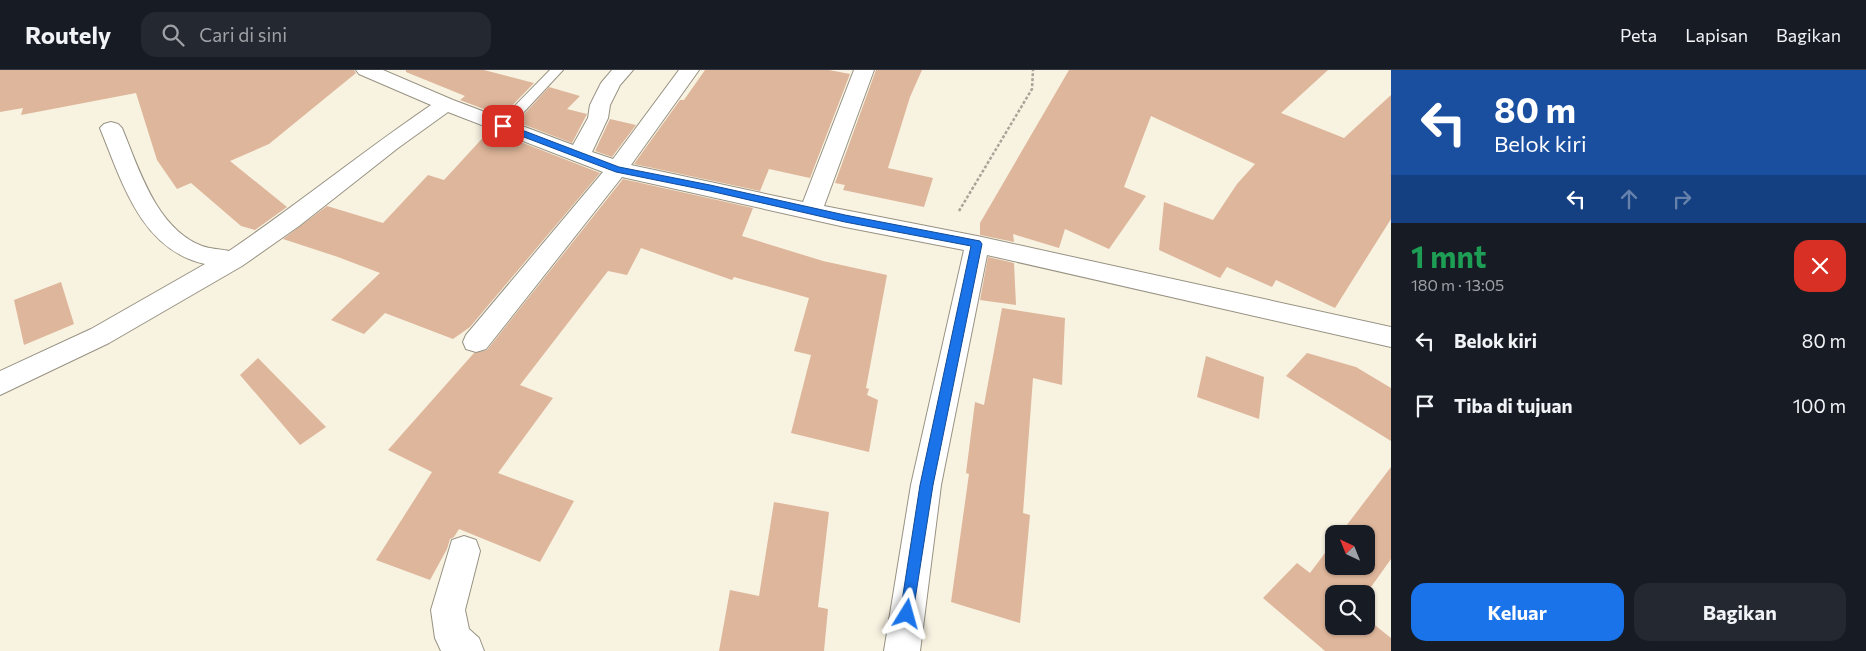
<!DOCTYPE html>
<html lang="id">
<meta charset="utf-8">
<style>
:root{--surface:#171b24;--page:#242831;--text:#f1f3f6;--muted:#9ea1a6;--line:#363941;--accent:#1a73e8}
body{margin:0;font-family:Commissioner,sans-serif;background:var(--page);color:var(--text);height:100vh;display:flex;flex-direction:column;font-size:19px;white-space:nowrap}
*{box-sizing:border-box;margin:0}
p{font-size:16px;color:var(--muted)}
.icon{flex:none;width:28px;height:28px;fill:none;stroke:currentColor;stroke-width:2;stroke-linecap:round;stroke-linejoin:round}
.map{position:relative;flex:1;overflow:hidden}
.panel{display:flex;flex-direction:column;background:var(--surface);width:475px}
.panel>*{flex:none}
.top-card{background:#1a4fa0;color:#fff;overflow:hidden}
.needle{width:32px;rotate:317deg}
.buttons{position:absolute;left:1325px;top:455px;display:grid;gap:10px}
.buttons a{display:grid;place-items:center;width:50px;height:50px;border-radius:10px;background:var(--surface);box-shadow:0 1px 4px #0004;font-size:25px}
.pin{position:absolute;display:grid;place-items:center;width:42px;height:42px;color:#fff;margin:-21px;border-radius:10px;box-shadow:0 2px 8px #0006}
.me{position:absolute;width:55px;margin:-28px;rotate:8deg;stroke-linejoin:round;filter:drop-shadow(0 0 4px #0008)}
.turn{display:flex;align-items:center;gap:18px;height:105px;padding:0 20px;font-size:22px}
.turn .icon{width:65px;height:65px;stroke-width:2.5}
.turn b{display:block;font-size:35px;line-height:42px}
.lanes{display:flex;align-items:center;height:48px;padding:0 20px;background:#0003;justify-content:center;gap:25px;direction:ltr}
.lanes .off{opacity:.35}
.round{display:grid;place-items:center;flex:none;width:52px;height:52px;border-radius:15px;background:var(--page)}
.overview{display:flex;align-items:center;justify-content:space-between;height:85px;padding:0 20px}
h1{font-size:30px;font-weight:700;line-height:38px;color:#1e9e55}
.cta{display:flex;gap:10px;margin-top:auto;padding:10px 20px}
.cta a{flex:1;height:58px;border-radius:15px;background:var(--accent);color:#fff;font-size:20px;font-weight:700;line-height:58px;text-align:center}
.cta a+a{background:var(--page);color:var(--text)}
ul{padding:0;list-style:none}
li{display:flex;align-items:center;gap:15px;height:65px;padding:0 20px}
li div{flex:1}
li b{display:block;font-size:19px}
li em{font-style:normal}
header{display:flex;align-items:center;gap:30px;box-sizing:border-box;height:70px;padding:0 25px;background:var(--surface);border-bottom:1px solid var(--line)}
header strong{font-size:24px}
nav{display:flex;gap:28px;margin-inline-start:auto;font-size:18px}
.search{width:350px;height:45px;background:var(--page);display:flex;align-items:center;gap:12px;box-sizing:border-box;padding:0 18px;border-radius:15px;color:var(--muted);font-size:19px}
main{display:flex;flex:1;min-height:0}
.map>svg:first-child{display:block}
.building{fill:#deb69b}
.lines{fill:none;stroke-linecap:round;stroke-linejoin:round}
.lane-casing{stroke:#979283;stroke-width:2}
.street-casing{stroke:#979283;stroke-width:2}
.path{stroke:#a8a497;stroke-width:2.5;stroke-dasharray:3 2;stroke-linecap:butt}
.lane{fill:#fff;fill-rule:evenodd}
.street{fill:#fff;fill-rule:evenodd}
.route{fill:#1a73e8;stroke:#114b97}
</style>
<header>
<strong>Routely</strong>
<div class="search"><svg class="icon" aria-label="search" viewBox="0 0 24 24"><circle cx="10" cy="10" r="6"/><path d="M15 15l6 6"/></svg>Cari di sini</div>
<nav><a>Peta</a><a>Lapisan</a><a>Bagikan</a></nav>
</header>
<main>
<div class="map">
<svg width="1391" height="581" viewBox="0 0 1391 581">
<rect width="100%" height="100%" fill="#f8f2e1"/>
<!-- building -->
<path class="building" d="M0,0H354L356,3L269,74L230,91L287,137L255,160L241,156L191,113L177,119L157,90L136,23L21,45L23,38L0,42Z
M406,0H484L534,13L502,46L460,30L465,26L406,2Z
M705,0H829L850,4L810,108L769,99L760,121L634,94L680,30H684Z
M876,0H922L910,27L888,98L933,108L924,137L843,120L845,115L835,113Z
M1069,0H1328L1281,43L1344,68L1391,25V149L1335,238L1276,210L1272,217L1227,197L1220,208L1159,180L1164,132L1213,150L1237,114L1255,94L1151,46L1124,117L1146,126L1109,179L1065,159L1059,178L1013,164L1014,172L980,165V153Z
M549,17L580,26L567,39L587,44L572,73L517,52Z
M610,49L636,55L612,87L595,81Z
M490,60L600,103L470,257L453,269L385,243L364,264L331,250L380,203L338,187L283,169L327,136L383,153L428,105L444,110Z
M623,109L753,138L742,166L823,191L887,205L866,318L869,319L867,325L878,330L869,382L791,363L811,285L794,281L809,228L734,207L732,210L641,178L627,205L608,201L520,315L553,328L498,403L574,431L540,492L459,459L454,467L450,469L447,479L430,510L376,490L432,402L388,380L474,283L487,280Z
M988,187L1014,193L1016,235L980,230Z
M61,212L74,254L24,275L14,230Z
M1002,238L1065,248L1062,315L1033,308L1023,443L1030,445L1020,553L951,532L969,404L966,403L975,332L984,335Z
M1307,283L1356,297L1391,318V371L1286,306Z
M1206,286L1264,307L1259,349L1197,327Z
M258,288L326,357L300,375L240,305Z
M1391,397V489L1366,524H1334V556H1366V548L1391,568V581H1325L1263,528L1297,493L1310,503L1334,471V496H1366V464H1340Z
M774,432L829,442L818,537L828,539L824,581H719L730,520L759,526Z"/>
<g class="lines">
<defs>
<path id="lane" d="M550,0H563L508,59H498L496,56L498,53Z"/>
<path id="street" d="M356,0H383L453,30L573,75L588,48L590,35L601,13L612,0H633L620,15L610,35L608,48L592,82L613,89L679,0H699L631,95L803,132L854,0H874L824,136L977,166L1391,257V277L987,185L941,415L920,581H884L911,415L964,180L845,157L622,107L486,279L476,282L466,279L463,272L466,265L603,102L448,42L398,78L299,156L242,196L109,273L0,325V301L91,259L205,194C141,180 122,112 100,58L104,54L111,52L118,54L122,58C139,99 156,158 202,176C210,179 220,179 229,181C298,134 362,82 431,35L359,4Z
M464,466L476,470L480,481L465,540L469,559L479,568L484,581H441L435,568L431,540L452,470Z"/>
</defs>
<!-- lane casing -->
<use href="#lane" class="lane-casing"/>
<!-- street casing -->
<use href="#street" class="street-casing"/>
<!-- path -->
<path class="path" d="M959,141L1032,19L1033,0"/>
<!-- lane -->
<use href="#lane" class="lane"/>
<!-- street -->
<use href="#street" class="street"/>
</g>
<!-- route -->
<path class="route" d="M500,54H506L619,97L710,115L845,145L980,171L982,174L933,415L912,549L907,551L902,549L900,544L920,415L971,176L845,152L710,121L616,102L500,58Z"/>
</svg>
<div class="buttons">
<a><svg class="needle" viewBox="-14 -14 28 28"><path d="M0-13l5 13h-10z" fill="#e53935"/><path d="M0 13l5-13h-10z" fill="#9ea1a6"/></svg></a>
<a><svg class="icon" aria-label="search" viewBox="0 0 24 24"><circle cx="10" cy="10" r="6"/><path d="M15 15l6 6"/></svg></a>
</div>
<div class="pin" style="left:503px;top:56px;background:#d93025"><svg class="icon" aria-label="arrive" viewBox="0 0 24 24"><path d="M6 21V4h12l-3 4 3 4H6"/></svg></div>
<svg class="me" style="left:907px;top:544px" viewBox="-20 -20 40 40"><path d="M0-17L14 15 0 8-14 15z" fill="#1a73e8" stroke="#fff" stroke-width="4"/></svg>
</div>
<section class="panel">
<div class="top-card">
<div class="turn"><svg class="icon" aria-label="left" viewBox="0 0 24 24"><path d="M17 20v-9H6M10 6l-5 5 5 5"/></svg><div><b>80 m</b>Belok kiri</div></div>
<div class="lanes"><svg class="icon" aria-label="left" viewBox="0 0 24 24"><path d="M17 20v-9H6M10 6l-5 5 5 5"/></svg><svg class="icon off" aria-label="ahead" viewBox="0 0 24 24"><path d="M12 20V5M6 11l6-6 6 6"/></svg><svg class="icon off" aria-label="right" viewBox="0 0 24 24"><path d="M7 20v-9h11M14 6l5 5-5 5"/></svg></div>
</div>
<div class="overview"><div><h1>1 mnt</h1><p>180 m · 13:05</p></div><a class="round" style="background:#d93025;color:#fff"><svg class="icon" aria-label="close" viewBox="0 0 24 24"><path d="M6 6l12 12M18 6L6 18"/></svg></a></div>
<ul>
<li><svg class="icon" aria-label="left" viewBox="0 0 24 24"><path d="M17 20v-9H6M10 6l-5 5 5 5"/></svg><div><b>Belok kiri</b></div><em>80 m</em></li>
<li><svg class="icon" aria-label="arrive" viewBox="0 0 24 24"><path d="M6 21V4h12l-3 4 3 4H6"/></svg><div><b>Tiba di tujuan</b></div><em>100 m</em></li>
</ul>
<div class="cta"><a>Keluar</a><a>Bagikan</a></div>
</section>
</main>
